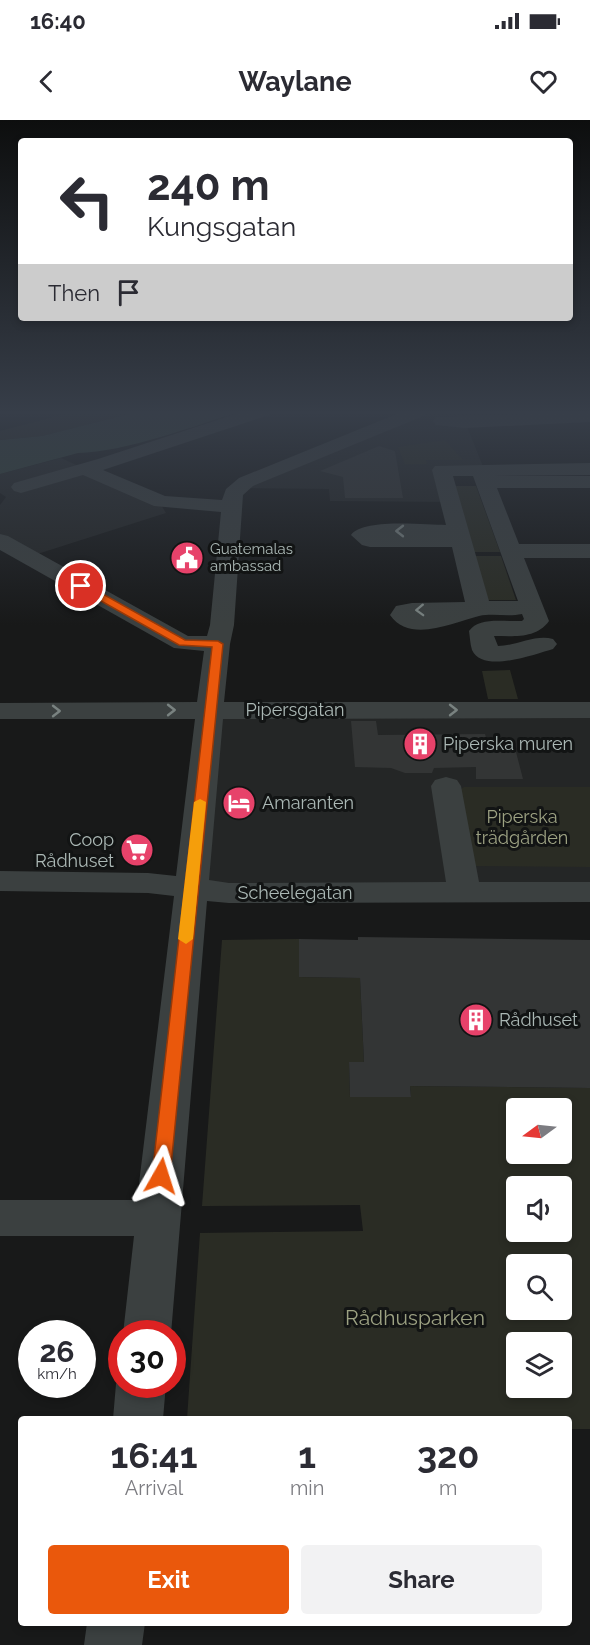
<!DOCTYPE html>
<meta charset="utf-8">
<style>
:root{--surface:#fff;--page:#f2f2f3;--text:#2b2b33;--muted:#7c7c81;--accent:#ea580c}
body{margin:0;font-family:Raleway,sans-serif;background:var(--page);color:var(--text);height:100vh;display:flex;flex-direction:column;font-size:22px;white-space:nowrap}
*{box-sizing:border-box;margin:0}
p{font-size:20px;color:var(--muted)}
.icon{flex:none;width:33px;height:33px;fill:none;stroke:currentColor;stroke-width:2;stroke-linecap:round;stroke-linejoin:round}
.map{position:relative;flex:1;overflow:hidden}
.side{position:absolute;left:18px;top:1296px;width:554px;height:210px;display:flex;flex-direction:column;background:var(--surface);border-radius:6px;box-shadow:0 3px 9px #0003}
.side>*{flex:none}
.top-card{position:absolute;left:18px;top:18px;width:555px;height:183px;border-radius:6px;box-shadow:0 3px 9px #0003;background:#fff;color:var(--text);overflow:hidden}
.needle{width:39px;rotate:255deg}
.tools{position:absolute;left:506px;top:978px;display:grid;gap:12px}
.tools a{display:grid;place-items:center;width:66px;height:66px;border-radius:6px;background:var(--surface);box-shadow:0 3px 9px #0003;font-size:30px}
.speed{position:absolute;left:18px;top:1200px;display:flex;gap:12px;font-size:30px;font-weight:700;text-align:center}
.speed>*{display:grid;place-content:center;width:78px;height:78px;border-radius:50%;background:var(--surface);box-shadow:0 3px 9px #0003;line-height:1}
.speed small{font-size:15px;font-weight:400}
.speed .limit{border:9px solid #d22;background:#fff;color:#111}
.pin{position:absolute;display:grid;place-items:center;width:51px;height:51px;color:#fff;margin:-26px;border:3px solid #fff;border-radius:50%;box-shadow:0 2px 6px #0007}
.me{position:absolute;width:66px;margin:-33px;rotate:6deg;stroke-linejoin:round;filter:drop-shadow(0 0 4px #0008)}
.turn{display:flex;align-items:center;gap:21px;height:126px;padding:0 30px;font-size:27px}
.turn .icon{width:78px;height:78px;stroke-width:2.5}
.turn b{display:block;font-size:42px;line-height:51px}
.then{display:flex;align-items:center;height:57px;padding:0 30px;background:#0003;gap:12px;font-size:22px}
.eta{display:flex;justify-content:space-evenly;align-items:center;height:102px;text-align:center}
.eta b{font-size:36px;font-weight:700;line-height:42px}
.cta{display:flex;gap:12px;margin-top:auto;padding:12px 30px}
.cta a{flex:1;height:69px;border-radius:6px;background:var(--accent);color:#fff;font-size:24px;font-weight:700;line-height:69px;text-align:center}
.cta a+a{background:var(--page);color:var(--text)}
.status{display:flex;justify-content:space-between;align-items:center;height:42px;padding:0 30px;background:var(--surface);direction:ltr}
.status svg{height:16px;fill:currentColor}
header{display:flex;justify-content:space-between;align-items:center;height:78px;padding:0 30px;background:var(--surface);font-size:27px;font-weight:700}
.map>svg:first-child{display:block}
.built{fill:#242626}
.green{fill:#2a2c24;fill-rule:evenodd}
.water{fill:#33443c}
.building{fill:#333535}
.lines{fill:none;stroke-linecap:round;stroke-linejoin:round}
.minor{fill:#3b4040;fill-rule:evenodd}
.oneway{stroke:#798280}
.route{fill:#ea580c;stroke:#983908;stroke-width:1.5}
.slow{fill:#f59e0b}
.labels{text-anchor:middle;stroke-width:6;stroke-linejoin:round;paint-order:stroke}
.far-poi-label{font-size:15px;fill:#abb8b5;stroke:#121414;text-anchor:start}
.street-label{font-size:18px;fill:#abb8b5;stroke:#121414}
.poi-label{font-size:18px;fill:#abb8b5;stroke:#121414;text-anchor:start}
.park-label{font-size:18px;fill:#9da283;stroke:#121414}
.near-park-label{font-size:21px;fill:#9da283;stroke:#121414}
</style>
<div class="status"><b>16:40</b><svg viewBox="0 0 49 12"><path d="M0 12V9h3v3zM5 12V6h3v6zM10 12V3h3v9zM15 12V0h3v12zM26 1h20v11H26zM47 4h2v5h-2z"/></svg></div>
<header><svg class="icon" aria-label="back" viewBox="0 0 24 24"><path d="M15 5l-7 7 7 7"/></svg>Waylane<svg class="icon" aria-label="heart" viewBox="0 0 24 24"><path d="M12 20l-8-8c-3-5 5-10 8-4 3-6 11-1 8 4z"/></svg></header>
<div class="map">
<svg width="590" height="1525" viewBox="0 0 590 1525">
<rect width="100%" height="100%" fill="#181919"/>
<!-- built -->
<path class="built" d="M418,291H590L466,304L484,349L441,350L449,382L330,381L329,369L237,368Z
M61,338L160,383L166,393L28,437L0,421V385L6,377L0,373V354Z
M590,590V772H192L211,591Z"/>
<!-- green -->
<path class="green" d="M77,291H141L42,316L0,320V311Z
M445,320L463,340H426L427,344H405L398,327Z
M453,366H476L500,432H474Z
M475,436H501L516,480H488Z
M510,550L518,579H488L482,551Z
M464,667H590V747L468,746L455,673Z
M299,819V857L360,858L364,942H349L350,977H411L410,966L590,968V1309H569L568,1299H187L200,1113L363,1111L360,1085L202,1086L222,820ZM516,988H561V1034H516ZM516,1066H561V1112H516ZM516,1144H561V1190H516ZM516,1222H561V1268H516Z"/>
<!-- water -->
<path class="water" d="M141,291H241C195,306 125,332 78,333L0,354V320L42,316Z"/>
<!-- building -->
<path class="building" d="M379,326L395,331L403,378H345L343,357L320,351Z
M351,601H376L378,615L485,614L490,632H516L523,659H476V647L434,648L432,653H405L391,648L355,647Z
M358,817L590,820V968L410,966L411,977H350L349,942H364L360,858L299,857V819L358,820Z"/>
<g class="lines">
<!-- minor -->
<path class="minor" d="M245,291H272L269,295L103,350L165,376L222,380L226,369L239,358L404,291H429L426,295L253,366L243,375L234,505L230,524L224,582H590V598L223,599L209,760L229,763L446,762L431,666L435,660L446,657L457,660L461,666L479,762H590V782L229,783L207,781L171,1214H123L134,1116H0V1080H137L174,776L148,773L0,771V751L148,753L176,756L195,599H0V583L197,582L204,531L174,528L0,430V414L8,416L188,516H207L210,505L221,392L154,386L83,355L21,373L14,371L11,367L14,363L98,339Z
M590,292V302L465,308L436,305L433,301L436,297Z
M590,343V355L493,356H590V368H497L519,424H590V438H524L549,501C536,519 514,516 494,516L498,526C516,526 535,514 553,519L557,524L553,529C535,534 483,554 472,530C470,524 470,517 469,511C479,496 505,502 522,501L524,499L522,494C508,497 493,493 479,496C454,502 410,524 390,495L396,486L412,483L465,482L452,427H370L362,425L351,415C363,398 425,405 446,405L432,350L435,346ZM453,356H473L518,481H489Z
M122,1252V1264H166L163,1299H113L116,1264Z
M87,1503H145L142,1525H84Z"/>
</g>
<!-- one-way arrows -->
<defs><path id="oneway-chevron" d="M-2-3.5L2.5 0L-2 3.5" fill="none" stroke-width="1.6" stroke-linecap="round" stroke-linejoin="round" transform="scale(1.5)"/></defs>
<g class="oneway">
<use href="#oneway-chevron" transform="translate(400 411) rotate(180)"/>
<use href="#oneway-chevron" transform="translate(420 490) rotate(178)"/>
<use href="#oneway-chevron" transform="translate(171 590)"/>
<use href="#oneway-chevron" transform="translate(453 590)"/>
<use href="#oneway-chevron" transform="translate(56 591)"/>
</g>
<!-- sky -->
<linearGradient id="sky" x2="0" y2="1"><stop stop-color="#0d0e0e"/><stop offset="0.58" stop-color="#373e49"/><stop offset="1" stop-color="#373e49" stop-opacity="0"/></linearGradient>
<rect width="590" height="505" fill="url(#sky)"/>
<!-- route -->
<path class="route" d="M78,464H85L185,520L218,521L223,524L170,1056L167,1061L161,1063L155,1061L152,1056L212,527L179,525L78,468Z"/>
<!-- slow -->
<path class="slow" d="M200,679L206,682L193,819L186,824L178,819L194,682Z"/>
<!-- icons -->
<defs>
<symbol id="civic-disc" viewBox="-11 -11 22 22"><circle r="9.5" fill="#e7426a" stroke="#121414"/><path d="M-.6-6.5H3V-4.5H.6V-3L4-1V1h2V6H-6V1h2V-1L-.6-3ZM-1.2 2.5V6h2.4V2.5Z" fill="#fff"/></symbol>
<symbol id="building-disc" viewBox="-11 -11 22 22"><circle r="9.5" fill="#e7426a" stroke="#121414"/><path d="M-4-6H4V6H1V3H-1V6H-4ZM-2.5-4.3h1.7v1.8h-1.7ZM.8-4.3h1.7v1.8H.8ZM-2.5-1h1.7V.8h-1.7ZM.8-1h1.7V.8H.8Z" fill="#fff"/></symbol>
<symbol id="hotel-disc" viewBox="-11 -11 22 22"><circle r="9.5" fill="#e7426a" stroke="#121414"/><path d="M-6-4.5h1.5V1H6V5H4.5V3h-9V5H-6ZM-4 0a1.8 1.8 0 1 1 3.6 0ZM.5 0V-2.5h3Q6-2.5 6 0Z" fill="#fff"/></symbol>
<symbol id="supermarket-disc" viewBox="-11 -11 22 22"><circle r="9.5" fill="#e7426a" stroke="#121414"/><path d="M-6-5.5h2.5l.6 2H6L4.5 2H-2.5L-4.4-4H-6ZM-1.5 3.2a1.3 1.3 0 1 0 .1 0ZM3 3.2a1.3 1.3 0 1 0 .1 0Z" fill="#fff"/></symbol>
</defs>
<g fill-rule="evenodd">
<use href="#civic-disc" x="168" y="419" width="38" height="38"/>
<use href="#building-disc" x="401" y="605" width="38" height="38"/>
<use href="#hotel-disc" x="220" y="664" width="38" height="38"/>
<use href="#supermarket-disc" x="118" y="711" width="38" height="38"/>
<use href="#building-disc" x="457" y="881" width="38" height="38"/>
</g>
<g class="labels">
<!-- far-poi labels -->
<g class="far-poi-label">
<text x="210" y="434">Guatemalas<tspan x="210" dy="17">ambassad</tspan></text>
</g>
<!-- street labels -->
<g class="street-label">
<text x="295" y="596">Pipersgatan</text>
<text x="295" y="779">Scheelegatan</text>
</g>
<!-- poi labels -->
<g class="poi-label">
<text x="443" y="630">Piperska muren</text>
<text x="262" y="689">Amaranten</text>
<text x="114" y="726" text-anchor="end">Coop<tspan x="114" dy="21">Rådhuset</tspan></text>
<text x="499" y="906">Rådhuset</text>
</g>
<!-- park labels -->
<g class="park-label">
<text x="522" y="703">Piperska<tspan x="522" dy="21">trädgården</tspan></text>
</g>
<!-- near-park labels -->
<g class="near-park-label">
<text x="415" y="1205">Rådhusparken</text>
</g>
</g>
</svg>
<div class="tools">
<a><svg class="needle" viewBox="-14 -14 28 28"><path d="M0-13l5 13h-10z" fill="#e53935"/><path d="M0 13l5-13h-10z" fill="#7c7c81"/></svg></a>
<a><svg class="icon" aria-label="sound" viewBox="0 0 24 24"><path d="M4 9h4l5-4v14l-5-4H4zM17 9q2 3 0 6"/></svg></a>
<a><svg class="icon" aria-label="search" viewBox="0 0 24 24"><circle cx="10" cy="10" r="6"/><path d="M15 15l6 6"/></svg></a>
<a><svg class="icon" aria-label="layers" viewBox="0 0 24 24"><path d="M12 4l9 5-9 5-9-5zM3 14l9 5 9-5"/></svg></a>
</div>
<div class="speed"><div>26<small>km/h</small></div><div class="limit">30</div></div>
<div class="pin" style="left:81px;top:466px;background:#d93025"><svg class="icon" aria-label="arrive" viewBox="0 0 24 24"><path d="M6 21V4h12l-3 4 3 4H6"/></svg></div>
<svg class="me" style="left:161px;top:1056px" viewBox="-20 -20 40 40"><path d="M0-17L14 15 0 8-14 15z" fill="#ea580c" stroke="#fff" stroke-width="4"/></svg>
<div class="top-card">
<div class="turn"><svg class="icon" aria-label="left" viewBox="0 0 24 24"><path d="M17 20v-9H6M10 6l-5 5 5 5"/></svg><div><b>240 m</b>Kungsgatan</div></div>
<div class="then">Then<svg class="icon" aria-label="arrive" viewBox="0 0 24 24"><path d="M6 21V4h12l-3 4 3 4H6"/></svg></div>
</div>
<section class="side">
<div class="eta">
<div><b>16:41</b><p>Arrival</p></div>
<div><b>1</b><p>min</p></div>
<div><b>320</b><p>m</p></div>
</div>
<div class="cta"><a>Exit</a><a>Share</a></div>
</section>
</div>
